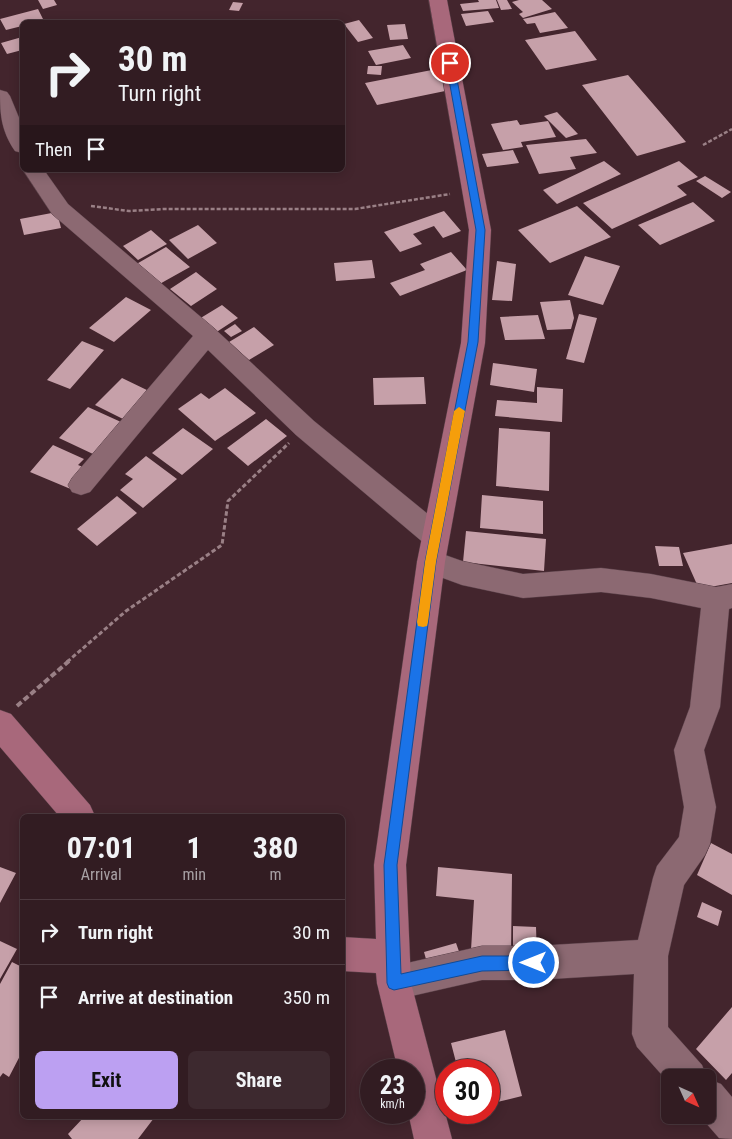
<!DOCTYPE html>
<style>
:root{--surface:#321c22;--page:#3d292f;--text:#f1f3f6;--muted:#a8a1a5;--line:#4d3a40;--accent:#bca0f2}
body{margin:0;font-family:"Roboto Condensed",sans-serif;background:var(--page);color:var(--text);height:100vh;display:flex;flex-direction:column;font-size:19px;white-space:nowrap}
*{box-sizing:border-box;margin:0}
p{font-size:16px;color:var(--muted)}
.icon{flex:none;width:28px;height:28px;fill:none;stroke:currentColor;stroke-width:2;stroke-linecap:round;stroke-linejoin:round}
.map{position:relative;flex:1;overflow:hidden}
.drawer{position:absolute;left:20px;top:814px;width:325px;height:305px;display:flex;flex-direction:column;background:var(--surface);border-radius:8px;box-shadow:0 2px 12px #0003,0 0 0 1px var(--line)}
.drawer>*{flex:none}
.guide{position:absolute;left:20px;top:20px;width:325px;height:152px;border-radius:8px;box-shadow:0 2px 12px #0003,0 0 0 1px var(--line);background:#321c22;color:var(--text);overflow:hidden}
.needle{width:32px;rotate:135deg}
.tools{position:absolute;left:661px;top:1069px;display:grid;gap:10px}
.tools a{display:grid;place-items:center;width:55px;height:55px;border-radius:8px;background:var(--surface);box-shadow:0 2px 12px #0003,0 0 0 1px var(--line);font-size:25px}
.speed{position:absolute;left:360px;top:1059px;display:flex;gap:10px;font-size:25px;font-weight:700;text-align:center}
.speed>*{display:grid;place-content:center;width:65px;height:65px;border-radius:50%;background:var(--surface);box-shadow:0 2px 12px #0003,0 0 0 1px var(--line);line-height:1}
.speed small{font-size:12px;font-weight:400}
.speed .limit{border:8px solid #d22;background:#fff;color:#111}
.pin{position:absolute;display:grid;place-items:center;width:42px;height:42px;color:#fff;margin:-21px;border:2px solid #fff;border-radius:50%;box-shadow:0 1px 5px #0007}
.me{position:absolute;width:55px;margin:-28px;rotate:270deg;stroke-linejoin:round;filter:drop-shadow(0 0 4px #0008)}
.turn{display:flex;align-items:center;gap:18px;height:105px;padding:0 15px;font-size:22px}
.turn .icon{width:65px;height:65px;stroke-width:2.5}
.turn b{display:block;font-size:35px;line-height:42px}
.then{display:flex;align-items:center;height:48px;padding:0 15px;background:#0003;gap:10px;font-size:19px}
.eta{display:flex;justify-content:space-evenly;align-items:center;height:85px;text-align:center}
.eta b{font-size:30px;font-weight:700;line-height:35px}
.action{display:flex;gap:10px;margin-top:auto;padding:10px 15px}
.action a{flex:1;height:58px;border-radius:8px;background:var(--accent);color:#111;font-size:20px;font-weight:700;line-height:58px;text-align:center}
.action a+a{background:var(--page);color:var(--text)}
ul{padding:0;list-style:none}
li{display:flex;align-items:center;gap:15px;height:65px;padding:0 15px;border-top:1px solid var(--line)}
li div{flex:1}
li b{display:block;font-size:19px}
li em{font-style:normal}
.map>svg:first-child{display:block}
.building{fill:#c6a0a9}
.lines{fill:none;stroke-linecap:round;stroke-linejoin:round}
.street-casing{stroke:#5a4149;stroke-width:1}
.secondary-casing{stroke:#5a4149;stroke-width:1}
.path-far2{stroke:#9a8086;stroke-width:2.5;stroke-dasharray:4 2;stroke-linecap:butt}
.path-far1{stroke:#9a8086;stroke-width:3;stroke-dasharray:4.5 2.5;stroke-linecap:butt}
.path{stroke:#9a8086;stroke-width:4;stroke-dasharray:6 3;stroke-linecap:butt}
.street{fill:#8c6972;fill-rule:evenodd}
.secondary{fill:#a8687b;fill-rule:evenodd}
.route{fill:#1a73e8;stroke:#114b97}
.slow{fill:#f59e0b}
</style>
<div class="map">
<svg width="732" height="1139" viewBox="0 0 732 1139">
<rect width="100%" height="100%" fill="#43252d"/>
<!-- building -->
<path class="building" d="M38,0H54L57,5L43,9Z
M478,0H496L499,8L463,11L460,4L479,2Z
M497,0H507L512,9L501,10Z
M519,0H542L552,9L523,18L519,14L523,12L512,2Z
M233,2L243,3L239,11L229,10Z
M38,9L44,21L22,22V26L6,30L0,19Z
M488,11L494,22L466,26L461,14Z
M555,12L568,28L540,33L535,23L527,24L523,19Z
M359,20L373,38L358,42L344,24Z
M405,24L408,39L390,40L387,25Z
M575,31L597,60L546,70L525,40Z
M22,37V50L7,54L1,43Z
M403,45L411,58L376,65L368,51Z
M368,66H382L381,75L367,74Z
M437,69L450,90L377,105L365,83Z
M628,75L686,142L637,156L582,85Z
M557,112L578,134L566,138L544,116Z
M517,120L520,125L548,121L556,137L521,142L523,147L503,150L491,124Z
M586,139L597,153L570,157L576,169L539,174L526,145Z
M513,150L519,163L487,167L482,154Z
M604,161L621,174L557,204L543,190Z
M679,161L698,177L677,186L687,195L612,229L583,203Z
M705,176L731,192L722,198L696,181Z
M693,202L715,221L660,245L638,225Z
M577,206L611,237L550,263L518,230Z
M444,211L461,231L443,238L434,226L413,234L422,244L400,252L384,232Z
M57,212L61,228L24,235L20,219Z
M198,225L217,243L188,259L169,240Z
M151,230L167,244L138,260L123,246Z
M166,247L190,267L156,286L133,266Z
M451,252L467,270L400,296L390,283L425,270L420,264Z
M585,256L620,266L603,305L568,295Z
M372,260L375,278L336,281L334,263Z
M497,261L516,264L512,301L492,300Z
M196,272L217,289L191,306L170,289Z
M126,297L151,310L114,342L89,328Z
M570,300L574,318L571,329L547,330L540,302Z
M222,305L238,318L215,333L199,319Z
M579,314L597,318L584,363L566,359Z
M538,315L545,339L505,340L500,317Z
M235,324L242,331L231,337L224,331Z
M254,327L274,345L249,360L229,342Z
M82,341L104,350L70,389L47,380Z
M493,363L537,369L534,392L490,385Z
M424,377L426,404L374,405L373,378Z
M122,378L151,392L125,420L95,405Z
M537,387L563,389L562,422L495,416L497,400L537,403Z
M225,388L256,413L215,441L178,409L201,393L209,399Z
M88,407L121,422L93,454L59,438Z
M266,419L287,436L248,466L227,448Z
M183,428L213,449L182,475L152,453Z
M499,428L550,432L549,491L496,486Z
M53,445L84,459L78,465L90,470L73,490L30,472Z
M146,456L177,479L143,508L120,490L133,479L125,474Z
M482,495L543,501V534L480,528Z
M117,496L137,513L97,546L77,529Z
M466,531L546,539L544,571L463,562Z
M732,544V583L699,589L683,553Z
M655,546L679,547L683,566H659Z
M711,843L732,854V895L697,875Z
M0,867L16,873L0,903Z
M438,867L512,874L511,954L471,950L474,900L436,896Z
M702,902L722,911L718,926L697,917Z
M513,926L536,927L537,957L513,955Z
M0,941L17,949L0,979Z
M456,943L462,960L429,970L424,952Z
M12,962L22,967V1052L9,1077L3,1073L0,1077V984Z
M732,1007V1073L726,1080L696,1049Z
M505,1030L522,1096L489,1104V1070H458L451,1043Z
M85,1116H152L154,1118L138,1139H72L68,1134Z"/>
<g class="lines">
<defs>
<path id="street" d="M0,90L7,92L10,96L22,125V153L15,151C1,130 0,115 0,90Z
M23,170H44L68,204L215,329L314,421L445,528L448,536L445,544L435,547L425,544L296,435L208,350L90,492L81,495L72,492L68,485L72,478L193,336L52,214Z
M431,550L462,561L523,574L601,568L651,574L716,587L732,584V608L729,609L720,707L704,750L716,807L710,844L705,855L684,885L668,956V1027L702,1065L707,1078H670V1084L637,1047L632,1034L634,974L534,980H482L394,1000L382,995L377,983L382,971L394,966L482,946H534L638,940L653,878L657,866L679,837L684,807L674,750L690,707L701,608L651,598L601,592L523,598L462,585L421,570L417,562L421,554Z
M708,1079L721,1084L732,1097V1139L719,1138L699,1115H708Z"/>
<path id="secondary" d="M429,0H447L491,230L485,343L445,562L406,865L411,983L452,1139H414L408,1112H414V1070H398L377,983L376,973L342,971V937L376,939L374,865L417,562L461,343L469,230Z
M0,710L11,714L90,805L95,816H59L0,747Z"/>
</defs>
<!-- street casing -->
<use href="#street" class="street-casing"/>
<!-- secondary casing -->
<use href="#secondary" class="secondary-casing"/>
<!-- path-far2 -->
<path class="path-far2" d="M703,145L732,129
M91,206L129,211L164,209H355L450,194"/>
<!-- path-far1 -->
<path class="path-far1" d="M67,662L126,611L222,545L228,501L289,443"/>
<!-- path -->
<path class="path" d="M17,706L69,661"/>
<!-- street -->
<use href="#street" class="street"/>
<!-- secondary -->
<use href="#secondary" class="secondary"/>
</g>
<!-- route -->
<path class="route" d="M450,61L454,63L485,230L478,342L436,562L397,865L401,974L482,956H534L539,958L541,963L539,968L534,970L482,971L394,990L389,988L387,983L384,865L425,562L468,342L476,230L446,63Z"/>
<!-- slow -->
<path class="slow" d="M459,407L465,411L436,562L428,622L427,626L423,627L418,626L417,622L425,562L454,411Z"/>
</svg>
<div class="tools">
<a><svg class="needle" viewBox="-14 -14 28 28"><path d="M0-13l5 13h-10z" fill="#e53935"/><path d="M0 13l5-13h-10z" fill="#a8a1a5"/></svg></a>
</div>
<div class="speed"><div>23<small>km/h</small></div><div class="limit">30</div></div>
<div class="pin" style="left:450px;top:63px;background:#d93025"><svg class="icon" aria-label="arrive" viewBox="0 0 24 24"><path d="M6 21V4h12l-3 4 3 4H6"/></svg></div>
<svg class="me" style="left:534px;top:963px" viewBox="-20 -20 40 40"><circle r="17" fill="#1a73e8" stroke="#fff" stroke-width="3"/><path d="M0-11L8 9 0 5-8 9z" fill="#fff"/></svg>
<div class="guide">
<div class="turn"><svg class="icon" aria-label="right" viewBox="0 0 24 24"><path d="M7 20v-9h11M14 6l5 5-5 5"/></svg><div><b>30 m</b>Turn right</div></div>
<div class="then">Then<svg class="icon" aria-label="arrive" viewBox="0 0 24 24"><path d="M6 21V4h12l-3 4 3 4H6"/></svg></div>
</div>
<section class="drawer">
<div class="eta">
<div><b>07:01</b><p>Arrival</p></div>
<div><b>1</b><p>min</p></div>
<div><b>380</b><p>m</p></div>
</div>
<ul>
<li><svg class="icon" aria-label="right" viewBox="0 0 24 24"><path d="M7 20v-9h11M14 6l5 5-5 5"/></svg><div><b>Turn right</b></div><em>30 m</em></li>
<li><svg class="icon" aria-label="arrive" viewBox="0 0 24 24"><path d="M6 21V4h12l-3 4 3 4H6"/></svg><div><b>Arrive at destination</b></div><em>350 m</em></li>
</ul>
<div class="action"><a>Exit</a><a>Share</a></div>
</section>
</div>
